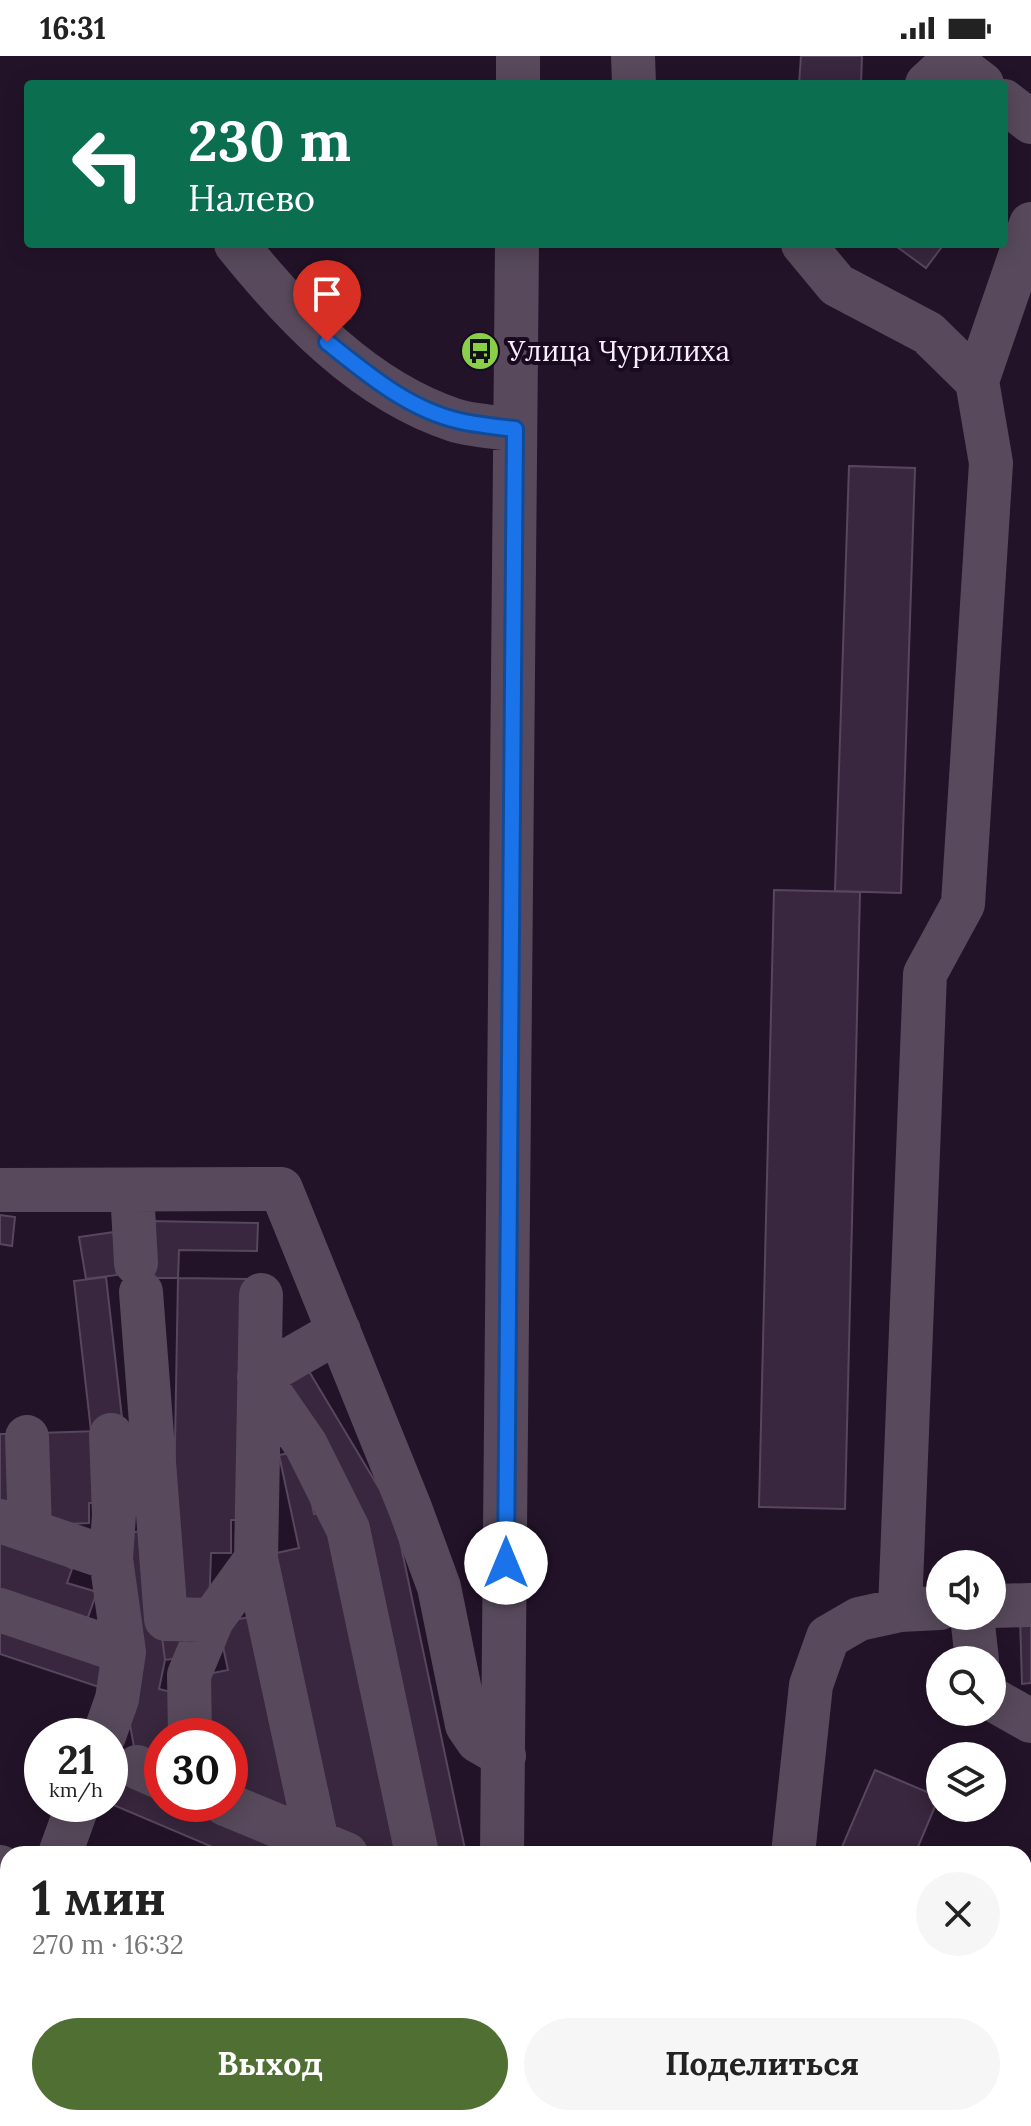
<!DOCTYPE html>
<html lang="ru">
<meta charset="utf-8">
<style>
:root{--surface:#fff;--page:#f6f6f6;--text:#222;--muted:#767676;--accent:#507033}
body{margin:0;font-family:Lora,serif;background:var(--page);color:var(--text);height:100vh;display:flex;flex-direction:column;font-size:30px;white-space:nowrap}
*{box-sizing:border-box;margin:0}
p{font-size:26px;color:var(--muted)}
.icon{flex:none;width:44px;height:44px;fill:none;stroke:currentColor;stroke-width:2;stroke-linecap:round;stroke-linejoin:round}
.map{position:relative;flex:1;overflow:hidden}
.drawer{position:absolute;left:0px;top:1790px;width:1032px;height:280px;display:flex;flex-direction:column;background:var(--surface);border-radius:24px 24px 0 0;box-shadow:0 4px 20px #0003}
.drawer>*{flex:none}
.guide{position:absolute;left:24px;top:24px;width:984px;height:168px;border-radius:8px;box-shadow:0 4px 20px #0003;background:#0b6e4f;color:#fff;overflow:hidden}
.fabs{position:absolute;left:926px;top:1494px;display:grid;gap:16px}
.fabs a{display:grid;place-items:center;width:80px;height:80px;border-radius:50%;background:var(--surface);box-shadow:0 4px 20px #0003;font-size:40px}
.speed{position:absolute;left:24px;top:1662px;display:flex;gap:16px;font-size:40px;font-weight:700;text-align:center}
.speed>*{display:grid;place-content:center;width:104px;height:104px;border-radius:50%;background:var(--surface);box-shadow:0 4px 20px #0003;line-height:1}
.speed small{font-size:20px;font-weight:400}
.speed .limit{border:12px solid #d22;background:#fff;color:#111}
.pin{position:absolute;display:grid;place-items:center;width:68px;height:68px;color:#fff;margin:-82px -34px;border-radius:50% 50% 50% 0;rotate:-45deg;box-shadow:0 0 8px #0007}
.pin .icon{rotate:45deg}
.me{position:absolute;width:88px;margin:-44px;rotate:0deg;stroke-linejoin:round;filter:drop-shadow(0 0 6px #0008)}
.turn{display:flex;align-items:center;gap:28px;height:168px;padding:0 32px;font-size:36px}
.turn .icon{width:104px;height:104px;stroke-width:2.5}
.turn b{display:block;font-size:56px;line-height:68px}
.round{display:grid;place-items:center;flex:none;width:84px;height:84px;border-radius:42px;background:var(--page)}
.head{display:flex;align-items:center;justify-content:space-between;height:136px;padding:0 32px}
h1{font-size:48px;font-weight:700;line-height:60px}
.action{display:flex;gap:16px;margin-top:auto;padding:16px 32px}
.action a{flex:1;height:92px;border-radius:48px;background:var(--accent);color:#fff;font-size:32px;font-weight:700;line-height:92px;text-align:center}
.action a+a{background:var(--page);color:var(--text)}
.status{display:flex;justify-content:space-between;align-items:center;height:56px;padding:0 40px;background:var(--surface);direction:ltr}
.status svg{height:22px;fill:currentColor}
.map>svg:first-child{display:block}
.green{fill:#1f2e12}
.building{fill:#38273e;stroke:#58465e;stroke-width:2}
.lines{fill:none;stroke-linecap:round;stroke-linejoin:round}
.minor{stroke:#584a5c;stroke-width:44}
.route-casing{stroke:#114b97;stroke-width:20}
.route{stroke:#1a73e8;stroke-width:14}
.labels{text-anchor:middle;stroke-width:8;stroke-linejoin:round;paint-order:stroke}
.poi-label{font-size:28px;fill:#faeffd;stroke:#1a0a1f;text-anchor:start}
</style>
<div class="status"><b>16:31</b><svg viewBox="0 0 49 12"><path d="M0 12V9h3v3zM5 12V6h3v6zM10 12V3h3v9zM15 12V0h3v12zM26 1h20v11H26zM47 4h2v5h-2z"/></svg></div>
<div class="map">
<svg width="1031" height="2070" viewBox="0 0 1031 2070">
<rect width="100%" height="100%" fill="#231329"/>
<!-- green -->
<path class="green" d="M533,2062H658L668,2070H527Z"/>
<!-- building -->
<path class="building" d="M801,0H862L861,28H799Z
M893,188H944L926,212Z
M849,410L915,412L901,837L835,835Z
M774,834L860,836L845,1453L759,1451Z
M0,1159L15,1161L12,1190L0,1188Z
M148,1165L258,1167L257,1195L179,1194L178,1222H147Z
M121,1175L115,1203L117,1219L86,1223L79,1181Z
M106,1221L123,1371L91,1375L74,1225Z
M178,1222L246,1223L241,1464H231V1497H211L209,1555L172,1554Z
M307,1312L394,1457L466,1798H434L280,1328Z
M99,1375L102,1447H89V1467L43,1469L39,1377Z
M0,1378H16L18,1453L0,1454Z
M300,1395L314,1458L328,1455L401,1793L374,1798L328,1778L268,1499L299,1492L279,1399Z
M0,1472L72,1513L67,1527L97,1536L84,1572L0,1544Z
M148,1474L165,1604L159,1633L179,1638L169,1680H162V1697L134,1691L127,1652L121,1478Z
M255,1560L295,1751L274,1756L230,1737V1680H211L198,1620L228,1614L218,1567Z
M1020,1561H1031V1627L1022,1628Z
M0,1564L112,1602L102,1632L0,1598Z
M184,1570L188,1601L165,1604L161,1573Z
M875,1714L939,1741L915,1798H839Z
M123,1718L162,1734V1748H194L311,1798H229L111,1748Z
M1031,1878V1913L1024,1910V1893Z
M150,2062H290L287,2070H146Z
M848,2062H923L919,2070H866Z"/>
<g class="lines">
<!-- minor -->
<path class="minor" d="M633,0L634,28
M518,28V0
M927,28L952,5L982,28
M1004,45L1031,66
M236,188C294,260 364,334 454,364C473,370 495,371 515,373
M803,188L837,229L928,277L977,325L991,407L963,848L925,918L900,1554
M977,325L1031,168
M0,1134L281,1133L410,1452L439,1531L467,1669L478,1685L504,1700
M132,1134L136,1207
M141,1236L166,1563L212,1564
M261,1239L256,1503L317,1786
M339,1275L259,1321L306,1389L348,1473L417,1798
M27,1381L30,1475
M0,1465L111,1503
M992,1550L1031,1549
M0,1554L124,1596
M972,1560L977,1604
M992,1643L1031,1665
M104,1680L117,1643L124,1596L111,1503L114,1459L111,1379
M190,1680L189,1619L212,1564L256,1503
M137,1711L162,1722
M225,1748L346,1798
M60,1798L78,1748
M502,1798L517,188
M793,1798L811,1629L828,1581L859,1563L900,1554L940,1552
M0,1811L8,1815
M685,2062L697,2070
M798,2062L818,2070
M134,2070L137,2062
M307,2070L311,2062
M495,2070V2062
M726,2070L731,2062
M975,2070L978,2062"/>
</g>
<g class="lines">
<defs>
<path id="route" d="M327,286C366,317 409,354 460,365C478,369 497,371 515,373L506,1507"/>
</defs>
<!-- route casing -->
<use href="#route" class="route-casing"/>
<!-- route -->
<use href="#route" class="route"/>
</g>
<!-- icons -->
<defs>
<symbol id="bus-disc" viewBox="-11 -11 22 22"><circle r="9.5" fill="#89cf48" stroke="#1a0a1f"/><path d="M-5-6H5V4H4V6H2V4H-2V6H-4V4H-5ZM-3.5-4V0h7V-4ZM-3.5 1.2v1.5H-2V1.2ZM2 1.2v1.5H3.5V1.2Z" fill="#111"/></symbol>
</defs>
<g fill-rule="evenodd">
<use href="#bus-disc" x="458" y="273" width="44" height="44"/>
</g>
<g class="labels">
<!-- poi labels -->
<g class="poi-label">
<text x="508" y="305">Улица Чурилиха</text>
</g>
</g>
</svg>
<div class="fabs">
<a><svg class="icon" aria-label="sound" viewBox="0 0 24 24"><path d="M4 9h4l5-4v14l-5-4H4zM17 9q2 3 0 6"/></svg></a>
<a><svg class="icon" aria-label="search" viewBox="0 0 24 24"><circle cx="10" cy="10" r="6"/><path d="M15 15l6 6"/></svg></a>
<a><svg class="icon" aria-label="layers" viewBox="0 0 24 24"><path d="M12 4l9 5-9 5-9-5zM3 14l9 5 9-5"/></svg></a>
</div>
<div class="speed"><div>21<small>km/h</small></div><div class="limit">30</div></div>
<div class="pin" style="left:327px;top:286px;background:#d93025"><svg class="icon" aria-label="arrive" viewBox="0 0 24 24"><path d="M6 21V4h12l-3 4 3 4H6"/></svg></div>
<svg class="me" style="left:506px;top:1507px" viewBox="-20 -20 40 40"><circle r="19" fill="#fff"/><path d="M0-13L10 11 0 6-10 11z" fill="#1a73e8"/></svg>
<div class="guide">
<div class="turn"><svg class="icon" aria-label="left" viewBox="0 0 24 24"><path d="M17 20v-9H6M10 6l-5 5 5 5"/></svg><div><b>230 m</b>Налево</div></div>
</div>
<section class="drawer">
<div class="head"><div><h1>1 мин</h1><p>270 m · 16:32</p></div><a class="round"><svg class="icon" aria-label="close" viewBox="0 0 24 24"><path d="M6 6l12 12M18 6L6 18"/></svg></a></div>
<div class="action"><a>Выход</a><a>Поделиться</a></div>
</section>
</div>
